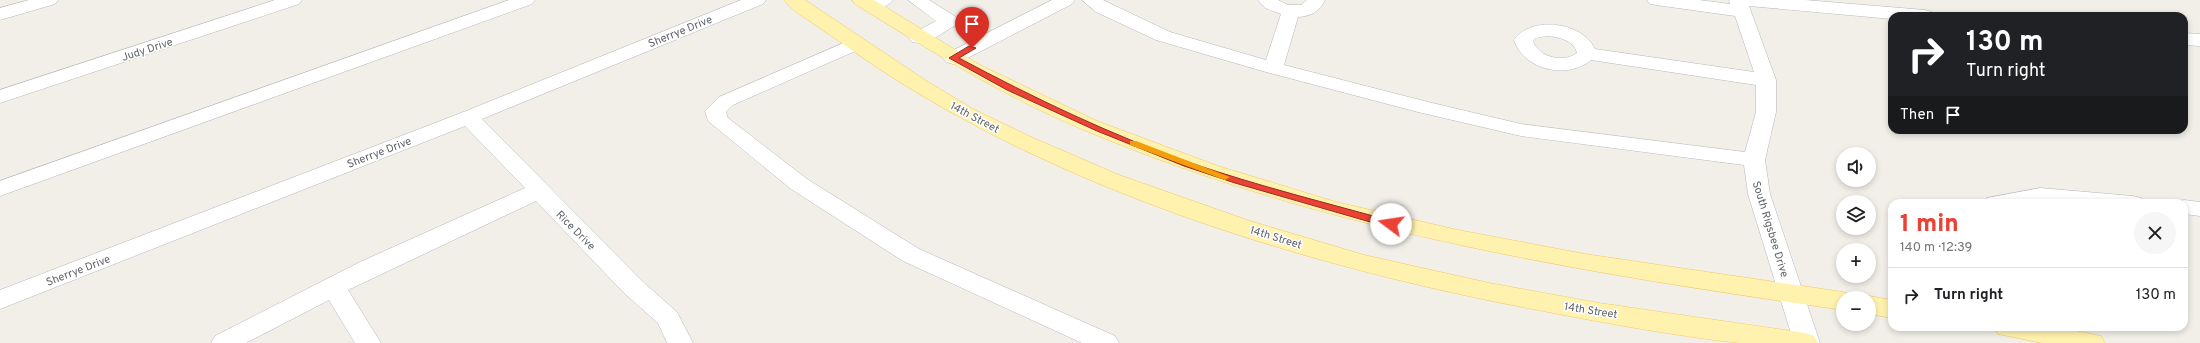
<!DOCTYPE html>
<meta charset="utf-8">
<style>
:root{--surface:#fff;--page:#f6f6f6;--text:#202124;--muted:#757577;--line:#e0e0e0;--accent:#ea4335}
body{margin:0;font-family:Overpass,sans-serif;background:var(--page);color:var(--text);height:100vh;display:flex;flex-direction:column;font-size:15px;white-space:nowrap}
*{box-sizing:border-box;margin:0}
p{font-size:13px;color:var(--muted)}
.icon{flex:none;width:22px;height:22px;fill:none;stroke:currentColor;stroke-width:2;stroke-linecap:round;stroke-linejoin:round}
.map{position:relative;flex:1;overflow:hidden}
.panel{position:absolute;left:1888px;top:199px;width:300px;height:132px;display:flex;flex-direction:column;background:var(--surface);border-radius:12px;box-shadow:0 2px 6px #0003}
.panel>*{flex:none}
.hud{position:absolute;left:1888px;top:12px;width:300px;height:122px;border-radius:12px;box-shadow:0 2px 6px #0003;background:#202124;color:#fff;overflow:hidden}
.controls{position:absolute;left:1836px;top:147px;display:grid;gap:8px}
.controls a{display:grid;place-items:center;width:40px;height:40px;border-radius:50%;background:var(--surface);box-shadow:0 2px 6px #0003;font-size:20px}
.pin{position:absolute;display:grid;place-items:center;width:34px;height:34px;color:#fff;margin:-41px -17px;border-radius:50% 50% 50% 0;rotate:-45deg;box-shadow:0 0 4px #0007}
.pin .icon{rotate:45deg}
.me{position:absolute;width:44px;margin:-22px;rotate:284deg;stroke-linejoin:round;filter:drop-shadow(0 0 3px #0008)}
.turn{display:flex;align-items:center;gap:14px;height:84px;padding:0 12px;font-size:18px}
.turn .icon{width:52px;height:52px;stroke-width:2.5}
.turn b{display:block;font-size:28px;line-height:34px}
.then{display:flex;align-items:center;height:38px;padding:0 12px;background:#0003;gap:8px;font-size:15px}
.round{display:grid;place-items:center;flex:none;width:42px;height:42px;border-radius:21px;background:var(--page)}
.head{display:flex;align-items:center;justify-content:space-between;height:68px;padding:0 12px}
h1{font-size:24px;font-weight:800;line-height:30px;color:var(--accent)}
ul{padding:0;list-style:none}
li{display:flex;align-items:center;gap:12px;height:56px;padding:0 12px;border-top:1px solid var(--line)}
li div{flex:1}
li b{display:block;font-size:15px}
li em{font-style:normal}
.map>svg:first-child{display:block}
.lines{fill:none;stroke-linecap:round;stroke-linejoin:round}
.minor-casing{stroke:#b5b8bc;stroke-width:1}
.major-casing{stroke:#f2c960;stroke-width:1}
.minor{fill:#fff;fill-rule:evenodd}
.major{fill:#fff2af;fill-rule:evenodd}
.route{fill:#ea4335;stroke:#982c22}
.slow{fill:#f59e0b}
.labels{text-anchor:middle;stroke-width:3;stroke-linejoin:round;paint-order:stroke}
.street-label{font-size:11px;fill:#5f6368;stroke:#fff}
</style>
<div class="map">
<svg width="2200" height="343" viewBox="0 0 2200 343">
<rect width="100%" height="100%" fill="#f1efe8"/>
<g class="lines">
<defs>
<path id="minor" d="M29,0H58L55,4L0,20V8Z
M275,0H302L299,4L0,103V90Z
M509,0H535L532,4L0,196V181Z
M741,0H766L763,4L482,119L642,281L677,312L693,343H667L658,323L624,293L536,201L348,290L381,343H355L329,300L246,343H211L215,336L360,262L525,188L465,126L0,309V290L461,113Z
M869,0H893C887,8 873,12 864,10L861,6Z
M908,0H929L956,17L958,21L956,25C943,32 927,46 912,42L909,38L912,34L936,21Z
M1052,0H1075L1072,4L960,62L953,64L946,62L943,58L946,54Z
M1082,0H1103L1170,32L1266,60L1281,14L1265,8L1258,0H1278L1288,5H1301L1307,0H1325C1319,12 1311,16 1298,17L1284,65L1428,102L1521,124L1745,152L1756,112V85L1591,60C1568,80 1523,70 1514,40C1531,15 1583,22 1595,49L1754,72L1735,16L1656,5L1650,4L1647,0H1699L1730,4L1729,0H1805L1925,10L1932,12L1934,16H1892V19L1749,6L1776,80V112L1765,160L1770,194L1820,343H1794L1748,194L1744,165L1521,136L1418,112L1266,72L1156,40L1096,12ZM1547,36C1559,37 1574,40 1577,53C1564,63 1539,58 1533,41L1536,38Z
M2184,33L2200,34V46L2184,45Z
M855,38L862,40L865,44L862,48L733,105L726,112L728,118L807,179L919,249L1115,336L1119,343H1082L903,261L791,189L708,121L705,111L719,97Z
M2040,188L2133,196L2141,198L2144,203H1984L1987,198Z
M2184,200L2200,202V216L2184,214V203H2175Z"/>
<path id="major" d="M784,0H805L928,82L973,109L1031,137L1119,175L1250,221L1364,255L1489,283L1599,303L1805,333L1814,336L1818,343C1792,343 1766,343 1740,343C1676,336 1611,324 1548,312C1321,270 1072,196 878,68C857,54 836,39 814,24C804,17 791,10 784,0Z
M852,0H874L980,65L1097,121L1218,166L1336,202L1458,230L1585,254L1843,292L1852,295L1854,298H1843V310C1585,273 1326,232 1084,130C1003,96 929,50 855,4Z
M1869,296L1892,300V318L1869,314V298H1862Z
M1994,327H2057L2101,336L2105,343H2042L1998,334Z"/>
</defs>
<!-- minor casing -->
<use href="#minor" class="minor-casing"/>
<!-- major casing -->
<use href="#major" class="major-casing"/>
<!-- minor -->
<use href="#minor" class="minor"/>
<!-- major -->
<use href="#major" class="major"/>
</g>
<!-- route -->
<path class="route" d="M969,46L976,48L959,58C1034,98 1111,135 1191,163C1258,186 1327,203 1395,222L1396,224L1391,228L1235,183L1184,166L1097,131L1007,90L949,58Z"/>
<!-- slow -->
<path class="slow" d="M1130,141H1136L1230,177L1225,180L1222,179L1130,145Z"/>
<g class="labels">
<!-- street labels -->
<g class="street-label">
<text transform="translate(680 31) rotate(-22)" y="4">Sherrye Drive</text>
<text transform="translate(147 49) rotate(-18)" y="4">Judy Drive</text>
<text transform="translate(975 117) rotate(28)" y="4">14th Street</text>
<text transform="translate(379 152) rotate(-21)" y="4">Sherrye Drive</text>
<text transform="translate(1771 229) rotate(73)" y="4">South Rigsbee Drive</text>
<text transform="translate(576 230) rotate(45)" y="4">Rice Drive</text>
<text transform="translate(1276 237) rotate(17)" y="4">14th Street</text>
<text transform="translate(78 270) rotate(-21)" y="4">Sherrye Drive</text>
<text transform="translate(1591 310) rotate(9)" y="4">14th Street</text>
</g>
</g>
</svg>
<div class="controls">
<a><svg class="icon" aria-label="sound" viewBox="0 0 24 24"><path d="M4 9h4l5-4v14l-5-4H4zM17 9q2 3 0 6"/></svg></a>
<a><svg class="icon" aria-label="layers" viewBox="0 0 24 24"><path d="M12 4l9 5-9 5-9-5zM3 14l9 5 9-5"/></svg></a>
<a>+</a>
<a>−</a>
</div>
<div class="pin" style="left:972px;top:48px;background:#d93025"><svg class="icon" aria-label="arrive" viewBox="0 0 24 24"><path d="M6 21V4h12l-3 4 3 4H6"/></svg></div>
<svg class="me" style="left:1391px;top:224px" viewBox="-20 -20 40 40"><circle r="19" fill="#fff"/><path d="M0-13L10 11 0 6-10 11z" fill="#ea4335"/></svg>
<div class="hud">
<div class="turn"><svg class="icon" aria-label="right" viewBox="0 0 24 24"><path d="M7 20v-9h11M14 6l5 5-5 5"/></svg><div><b>130 m</b>Turn right</div></div>
<div class="then">Then<svg class="icon" aria-label="arrive" viewBox="0 0 24 24"><path d="M6 21V4h12l-3 4 3 4H6"/></svg></div>
</div>
<section class="panel">
<div class="head"><div><h1>1 min</h1><p>140 m · 12:39</p></div><a class="round"><svg class="icon" aria-label="close" viewBox="0 0 24 24"><path d="M6 6l12 12M18 6L6 18"/></svg></a></div>
<ul>
<li><svg class="icon" aria-label="right" viewBox="0 0 24 24"><path d="M7 20v-9h11M14 6l5 5-5 5"/></svg><div><b>Turn right</b></div><em>130 m</em></li>
</ul>
</section>
</div>
